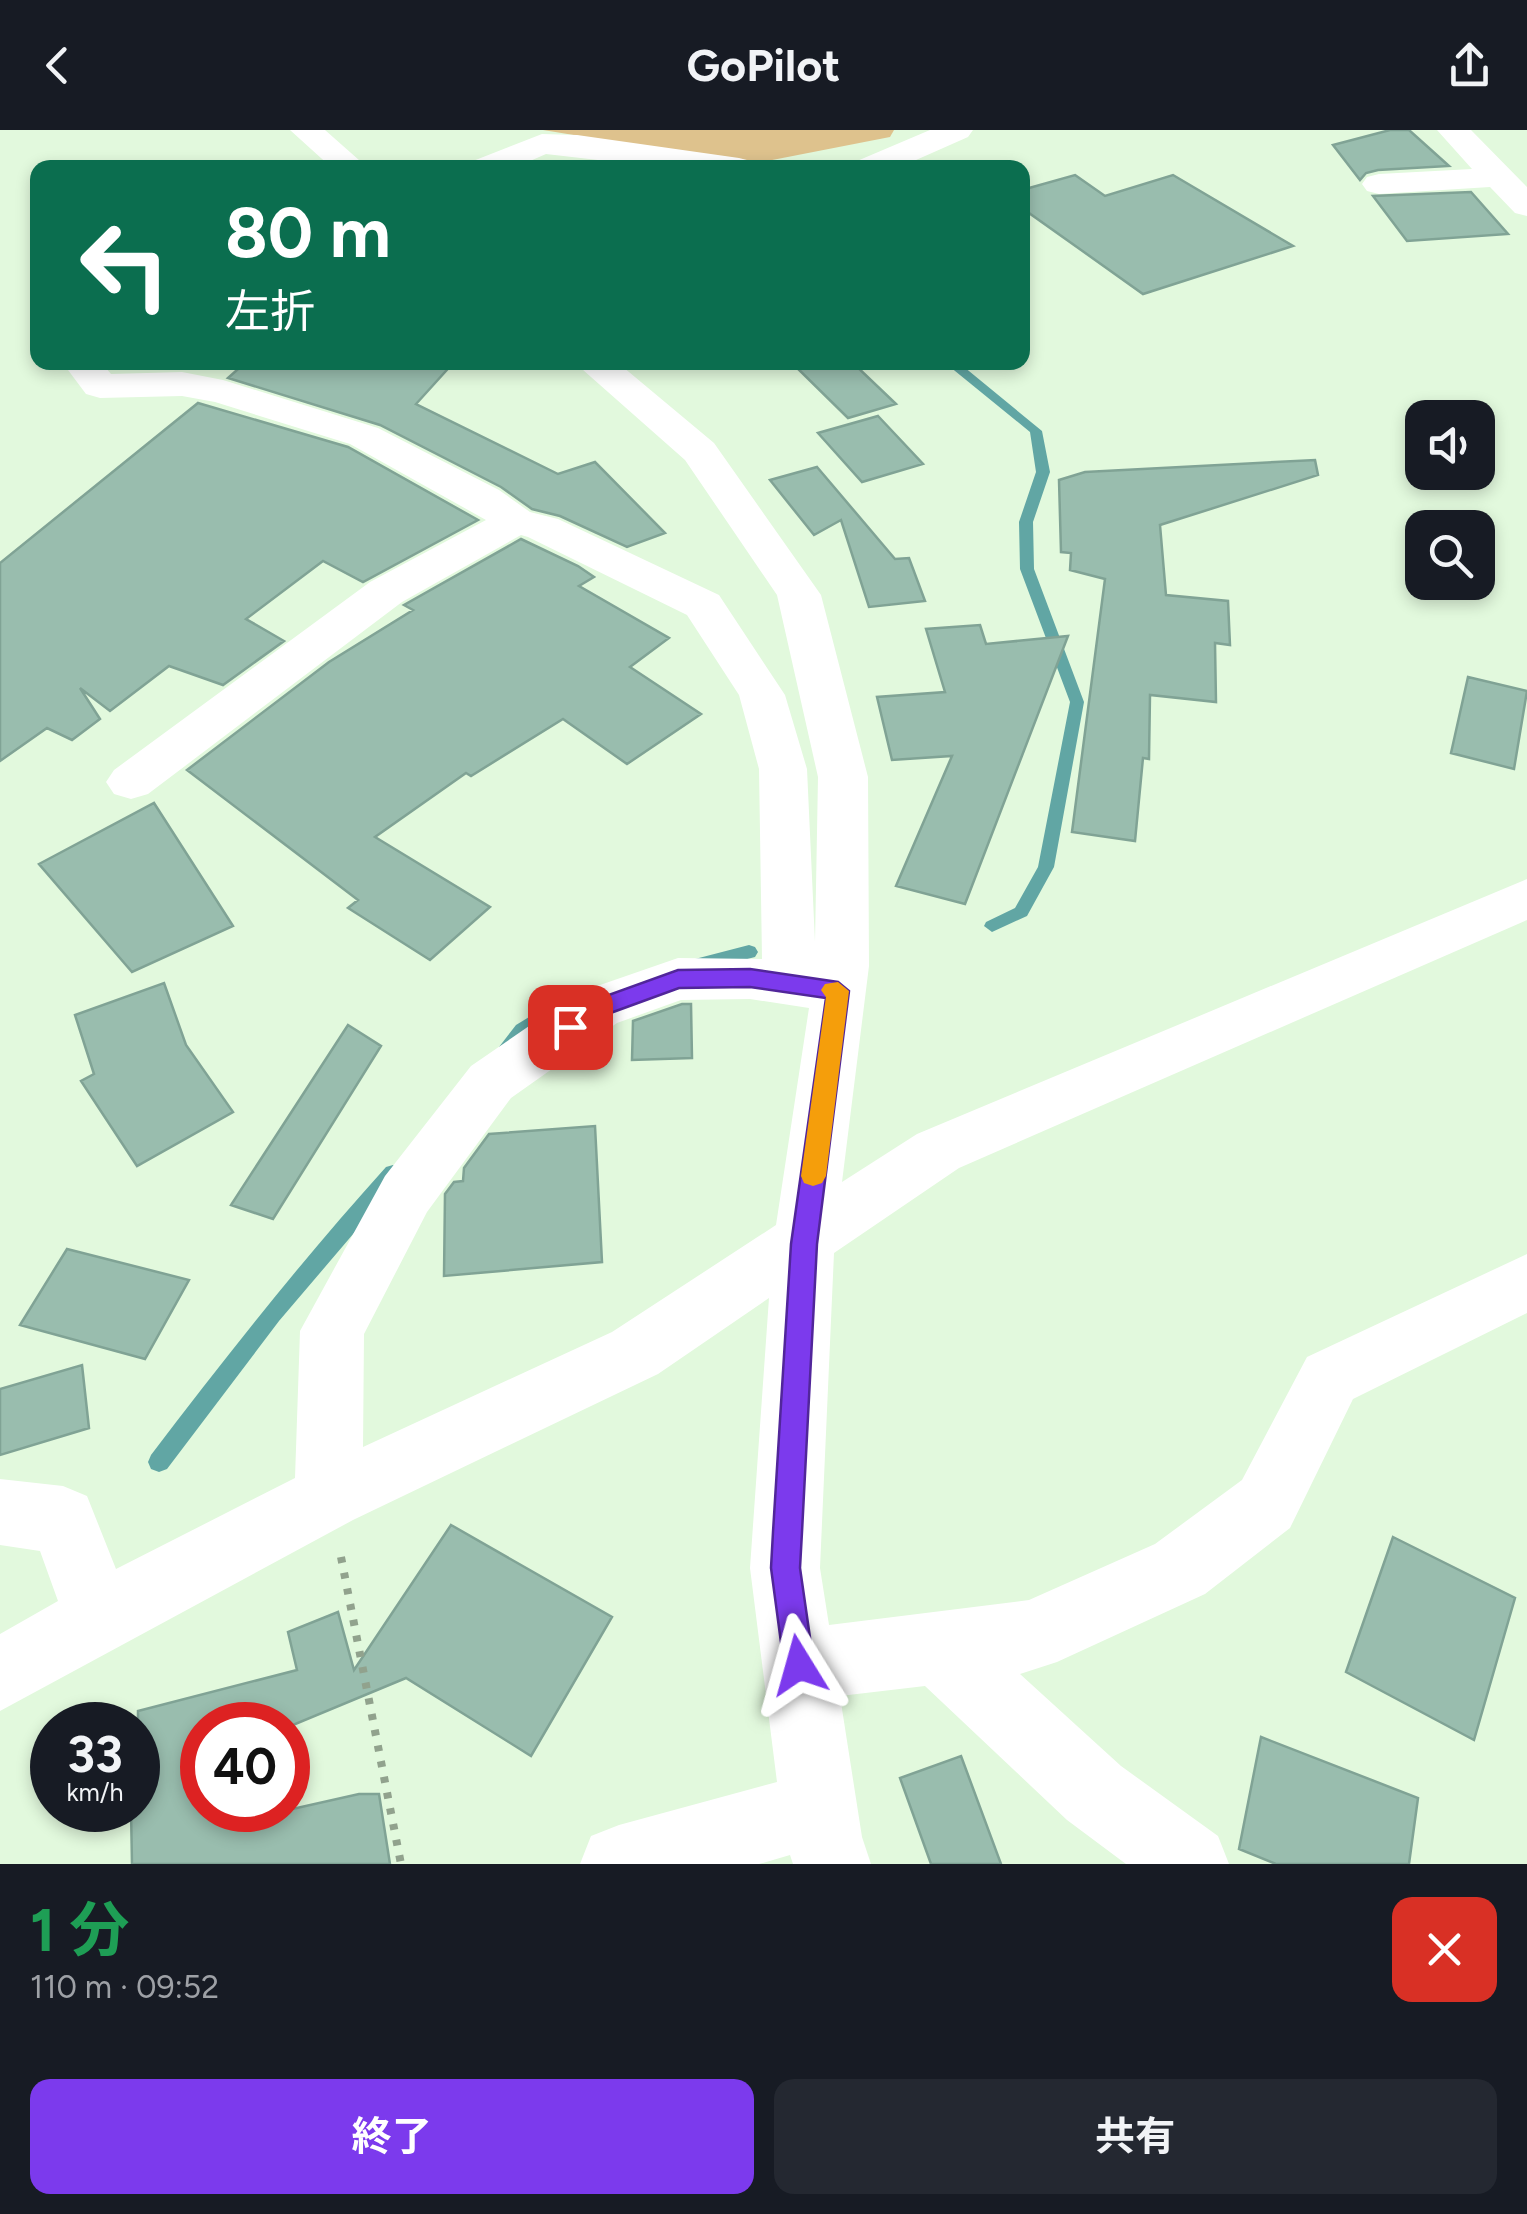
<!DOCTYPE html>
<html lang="ja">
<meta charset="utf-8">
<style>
:root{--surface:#171b24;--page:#242831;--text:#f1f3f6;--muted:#9ea1a6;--accent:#7c3aed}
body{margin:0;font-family:Figtree,"Noto Sans JP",sans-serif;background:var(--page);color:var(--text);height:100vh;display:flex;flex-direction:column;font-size:38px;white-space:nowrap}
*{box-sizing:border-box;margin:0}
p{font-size:32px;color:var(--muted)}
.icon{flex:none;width:55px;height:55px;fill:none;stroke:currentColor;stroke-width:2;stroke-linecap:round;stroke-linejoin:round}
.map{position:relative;height:1734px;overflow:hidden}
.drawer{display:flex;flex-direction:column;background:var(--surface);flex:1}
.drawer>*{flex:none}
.guide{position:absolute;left:30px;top:30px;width:1000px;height:210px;border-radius:20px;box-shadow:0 5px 15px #0003;background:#0b6e4f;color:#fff;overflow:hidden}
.fabs{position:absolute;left:1405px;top:270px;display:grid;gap:20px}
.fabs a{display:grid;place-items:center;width:90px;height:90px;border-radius:20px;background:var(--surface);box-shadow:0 5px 15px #0003;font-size:50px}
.speed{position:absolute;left:30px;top:1572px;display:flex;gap:20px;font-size:50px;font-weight:700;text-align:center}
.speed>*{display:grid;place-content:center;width:130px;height:130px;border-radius:50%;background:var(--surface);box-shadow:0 5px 15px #0003;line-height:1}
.speed small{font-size:25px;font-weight:400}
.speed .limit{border:15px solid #d22;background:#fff;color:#111}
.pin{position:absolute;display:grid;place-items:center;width:85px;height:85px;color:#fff;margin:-42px;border-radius:20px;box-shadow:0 5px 15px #0006}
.me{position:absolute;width:110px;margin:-55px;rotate:352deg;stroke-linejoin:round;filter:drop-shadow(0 0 8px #0008)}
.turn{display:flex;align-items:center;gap:35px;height:210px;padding:0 30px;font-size:45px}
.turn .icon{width:130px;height:130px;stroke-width:2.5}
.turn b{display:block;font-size:70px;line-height:85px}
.round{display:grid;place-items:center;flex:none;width:105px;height:105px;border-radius:20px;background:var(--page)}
.overview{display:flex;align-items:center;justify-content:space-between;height:170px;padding:0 30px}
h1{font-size:60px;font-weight:700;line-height:75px;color:#1e9e55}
.primary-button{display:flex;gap:20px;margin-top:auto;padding:20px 30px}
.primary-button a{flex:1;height:115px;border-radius:20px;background:var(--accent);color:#fff;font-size:40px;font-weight:700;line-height:115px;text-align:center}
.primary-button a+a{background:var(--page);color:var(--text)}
header{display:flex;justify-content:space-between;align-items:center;height:130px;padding:0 30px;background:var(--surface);font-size:45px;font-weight:700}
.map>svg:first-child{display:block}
.green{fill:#dec28d}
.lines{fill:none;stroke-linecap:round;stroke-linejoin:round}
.stream{fill:#61a6a4;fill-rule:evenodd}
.building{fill:#99bdae;stroke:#80a395;stroke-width:2.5}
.path{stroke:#91a28d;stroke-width:8;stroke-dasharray:6 10;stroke-linecap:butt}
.minor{fill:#fff;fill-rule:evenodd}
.route{fill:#7c3aed;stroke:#51269a;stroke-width:2.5}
.slow{fill:#f59e0b}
</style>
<header><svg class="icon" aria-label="back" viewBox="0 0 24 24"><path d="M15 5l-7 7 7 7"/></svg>GoPilot<svg class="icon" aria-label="share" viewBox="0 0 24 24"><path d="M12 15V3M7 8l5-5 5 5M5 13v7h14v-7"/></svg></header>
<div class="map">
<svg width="1527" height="1734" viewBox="0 0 1527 1734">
<rect width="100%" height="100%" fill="#e2f9dd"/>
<!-- green -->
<path class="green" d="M543,0H894L890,7L752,34Z"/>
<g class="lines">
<!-- stream -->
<path class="stream" d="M944,232H958L1042,301L1050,342L1033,392L1034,439L1084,572L1054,737L1027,786L992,802L984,796L986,792L1015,778L1038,737L1070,572L1020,439L1019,392L1036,342L1030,302Z
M749,815L755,817L758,822L755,827L701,841L692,834L695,829Z
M557,870L563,872L566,877L563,882L528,905L514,922H502L499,917L516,895Z
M393,1035L400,1037L403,1043L400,1049L279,1191L167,1339L159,1342L151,1339L148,1332L151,1325C226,1226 303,1129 386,1037Z"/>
</g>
<!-- building -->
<path class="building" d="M1390,0H1409L1449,36L1378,40L1366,43L1360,50L1333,15Z
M1075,45L1105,66L1173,45L1293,116L1143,164L1022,78V60Z
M1471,62L1508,104L1407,111L1373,66Z
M246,232H454L416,274L558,344L595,332L665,403L627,417L560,386L532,379L501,357L380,295L228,248Z
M791,232H852L896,274L848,288Z
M198,273L348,317L478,390L363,452L323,431L246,489L284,511L223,555L169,536L110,581L80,558L100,589L72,610L47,598L0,631V433Z
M878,286L923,334L862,352L818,303Z
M1315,330L1318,345L1160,395L1166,465L1228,471L1230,515L1215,513L1216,572L1150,565L1149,629L1143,628L1135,711L1072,702L1105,449L1070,440L1071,423L1061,422L1059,350L1085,342Z
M817,337L895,429L909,428L925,471L869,477L841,390L814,405L770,350Z
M521,409L578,436L594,447L579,456L669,508L630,537L701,584L627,634L563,589L471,646L466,643L375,707L490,777L430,830L348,778L358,770L187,640L329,532L413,480L404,475Z
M980,495L986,514L1068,506L965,774L896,756L952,626L892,630L877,567L945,562L926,499Z
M1468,547L1527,561L1514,639L1451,623Z
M154,673L233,796L132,842L39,734Z
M164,853L186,915L233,982L137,1036L81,951L94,944L75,885Z
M682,874H691L692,928L632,930L633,891Z
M348,895L381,916L273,1089L231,1075Z
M595,996L602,1132L444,1146L445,1064L454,1052L463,1051L464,1038L489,1004Z
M67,1119L189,1150L145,1229L20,1195Z
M82,1235L89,1298L0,1325V1259Z
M451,1395L612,1487L531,1626L406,1548L293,1595H202V1680H288L359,1664H379L390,1734H132L131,1680H138V1581L297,1540L288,1502L338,1482L354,1540Z
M1393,1407L1515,1468L1474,1610L1346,1542Z
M1261,1607L1418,1668L1409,1734H1276L1239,1719Z
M961,1626L1001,1734H931L900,1648Z"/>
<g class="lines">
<!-- path -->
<path class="path" d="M341,1427L401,1734"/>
<!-- minor -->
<path class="minor" d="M290,0H325L368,38H332Z
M930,0H973L968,7L898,38H853L857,31Z
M1437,0H1471L1527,57V86L1515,83L1490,57L1379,64L1367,61L1362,54L1367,47L1379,44L1472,39Z
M542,4L577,5L739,28L751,31L755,38H667L546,24L514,38H469L473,31Z
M62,232H101L111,244L182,242L223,250L378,298L499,360L530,382L558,389L719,465L785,565L807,639L815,812L818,647L777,465L685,330L574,232H617L714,313L821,465L868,647L869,836L842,1052L917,1004L1527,749V790L959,1038L834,1123L820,1438L829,1495L1029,1470L1155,1414L1242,1350L1307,1227L1527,1124V1183L1353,1269L1290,1398L1205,1464L1057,1532L1020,1544L1121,1636L1218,1706L1229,1734H1126L1067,1690L925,1556L840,1566L862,1707L871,1734H793L790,1725L759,1734H580L591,1706L619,1695L777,1652L750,1438L769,1168L658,1244L353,1390L0,1581V1504L58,1471L40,1421L0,1415V1349L63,1356L87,1366L116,1439L295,1348L300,1201L385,1046L471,936L577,863L678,828L762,829L759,639L739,565L687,485L528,407L521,405L402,472L148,664L131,669L114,664L106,652L114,640L370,452L486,390L350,314L215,272L182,266L100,268L86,264ZM750,869L809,878L776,1095L612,1202L363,1317L364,1204L427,1082L511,968L617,893L681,870Z"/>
</g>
<!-- route -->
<path class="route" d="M750,839L838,852L849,861L817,1114L802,1402L800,1438L814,1535L810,1546L799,1550L789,1546L784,1535L771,1438L773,1402L791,1114L826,868L750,857L679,858L605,885L570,906L559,897L589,872L678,840Z"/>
<!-- slow -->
<path class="slow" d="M838,852L849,861L826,1046L822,1053L813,1056L804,1053L801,1046L826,867L821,860L825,854Z"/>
</svg>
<div class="fabs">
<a><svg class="icon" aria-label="sound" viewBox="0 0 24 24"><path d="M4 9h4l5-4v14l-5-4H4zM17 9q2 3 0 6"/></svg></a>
<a><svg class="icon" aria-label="search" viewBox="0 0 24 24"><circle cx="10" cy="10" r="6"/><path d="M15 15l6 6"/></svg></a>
</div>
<div class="speed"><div>33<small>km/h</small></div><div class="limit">40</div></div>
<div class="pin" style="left:570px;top:897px;background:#d93025"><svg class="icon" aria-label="arrive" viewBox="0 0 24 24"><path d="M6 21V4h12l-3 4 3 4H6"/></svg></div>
<svg class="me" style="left:799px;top:1535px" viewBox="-20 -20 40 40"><path d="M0-17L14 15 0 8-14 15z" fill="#7c3aed" stroke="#fff" stroke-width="4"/></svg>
<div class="guide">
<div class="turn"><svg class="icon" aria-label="left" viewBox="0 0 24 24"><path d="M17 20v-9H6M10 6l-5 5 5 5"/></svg><div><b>80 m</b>左折</div></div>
</div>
</div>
<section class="drawer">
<div class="overview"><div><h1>1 分</h1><p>110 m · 09:52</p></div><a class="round" style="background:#d93025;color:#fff"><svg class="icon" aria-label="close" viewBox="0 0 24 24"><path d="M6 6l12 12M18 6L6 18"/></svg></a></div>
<div class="primary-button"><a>終了</a><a>共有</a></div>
</section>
